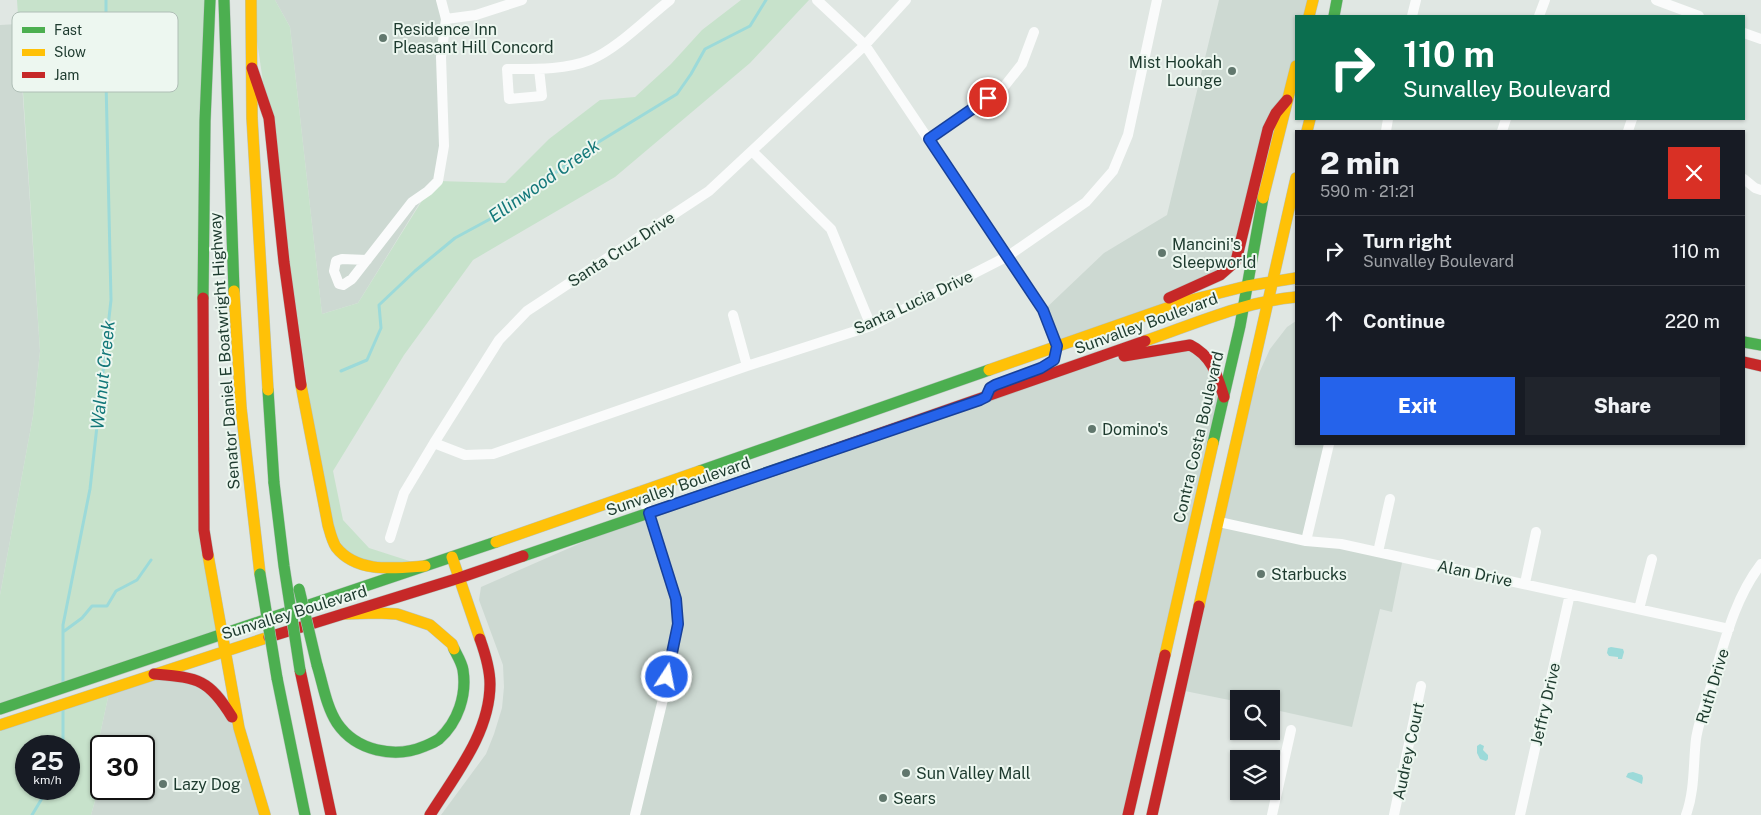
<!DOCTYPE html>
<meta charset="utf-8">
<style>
:root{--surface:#171b24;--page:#20242c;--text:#f1f3f6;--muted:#9ea1a6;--line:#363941;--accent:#2563eb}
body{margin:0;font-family:"Public Sans",sans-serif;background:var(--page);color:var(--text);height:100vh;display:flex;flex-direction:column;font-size:19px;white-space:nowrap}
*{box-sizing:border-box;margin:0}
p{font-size:16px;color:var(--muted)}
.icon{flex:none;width:28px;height:28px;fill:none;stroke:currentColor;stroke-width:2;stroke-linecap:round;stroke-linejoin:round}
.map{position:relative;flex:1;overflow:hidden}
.sheet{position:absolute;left:1295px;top:130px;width:450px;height:315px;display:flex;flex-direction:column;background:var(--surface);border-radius:0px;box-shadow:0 1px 4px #0004}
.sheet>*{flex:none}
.guide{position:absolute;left:1295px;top:15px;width:450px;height:105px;border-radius:0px;box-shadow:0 1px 4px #0004;background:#0b6e4f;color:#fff;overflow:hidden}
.buttons{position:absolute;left:1230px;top:690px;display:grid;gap:10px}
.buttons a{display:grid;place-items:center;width:50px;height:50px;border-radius:0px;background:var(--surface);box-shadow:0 1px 4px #0004;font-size:25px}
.speed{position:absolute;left:15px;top:735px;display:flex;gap:10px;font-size:25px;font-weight:700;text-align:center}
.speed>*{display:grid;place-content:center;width:65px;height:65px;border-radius:50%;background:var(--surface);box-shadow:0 1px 4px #0004;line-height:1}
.speed small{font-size:12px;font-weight:400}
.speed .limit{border:2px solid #111;border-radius:8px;background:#fff;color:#111}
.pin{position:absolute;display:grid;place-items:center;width:42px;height:42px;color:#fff;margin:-21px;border:2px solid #fff;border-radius:50%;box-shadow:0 1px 5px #0007}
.me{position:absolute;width:55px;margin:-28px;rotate:11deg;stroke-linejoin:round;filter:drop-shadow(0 0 4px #0008)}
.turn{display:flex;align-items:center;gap:18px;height:105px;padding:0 25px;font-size:22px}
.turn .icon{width:65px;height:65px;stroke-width:2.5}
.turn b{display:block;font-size:35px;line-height:42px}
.round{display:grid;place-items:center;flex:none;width:52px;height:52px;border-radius:0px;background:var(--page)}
.overview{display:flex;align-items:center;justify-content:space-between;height:85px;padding:0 25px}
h1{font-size:30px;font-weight:800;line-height:38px}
.button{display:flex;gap:10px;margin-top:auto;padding:10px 25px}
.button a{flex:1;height:58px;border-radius:0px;background:var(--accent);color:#fff;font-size:20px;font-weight:800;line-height:58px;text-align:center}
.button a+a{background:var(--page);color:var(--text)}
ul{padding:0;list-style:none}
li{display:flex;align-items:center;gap:15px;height:70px;padding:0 25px;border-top:1px solid var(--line)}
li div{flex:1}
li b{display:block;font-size:19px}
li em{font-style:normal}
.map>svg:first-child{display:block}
.built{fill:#cdd9d2;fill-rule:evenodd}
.green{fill:#c7e2cb;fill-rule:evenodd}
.water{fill:#9cdad9}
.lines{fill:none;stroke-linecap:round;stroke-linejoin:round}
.stream{stroke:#9cdad9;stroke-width:3}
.fast-casing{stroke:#b9c4be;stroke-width:12}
.slow-casing{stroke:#b9c4be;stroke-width:12}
.jam-casing{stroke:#b9c4be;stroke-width:12}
.street{stroke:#fafbfb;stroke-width:10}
.fast{stroke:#4caf50;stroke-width:11}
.slow{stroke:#ffc107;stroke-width:11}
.jam{stroke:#c62828;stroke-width:11}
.fast-bridge-casing{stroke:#bac4bf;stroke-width:12;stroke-linecap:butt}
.fast-bridge{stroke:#4caf50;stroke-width:11}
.route-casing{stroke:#184099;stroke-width:12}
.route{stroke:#2563eb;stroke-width:9}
.poi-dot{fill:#61776d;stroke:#edf7f0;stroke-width:2}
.labels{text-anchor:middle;stroke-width:4;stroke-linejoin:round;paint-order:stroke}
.poi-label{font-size:16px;fill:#1d3a2e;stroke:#edf7f0;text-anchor:start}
.street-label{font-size:16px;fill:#1d3a2e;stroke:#edf7f0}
.water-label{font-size:18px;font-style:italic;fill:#14787a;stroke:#edf7f0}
.key{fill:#edf7f0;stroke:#afbeb6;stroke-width:1}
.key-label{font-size:14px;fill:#1d3a2e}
</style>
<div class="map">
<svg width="1761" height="815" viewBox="0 0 1761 815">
<rect width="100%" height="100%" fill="#e0e7e3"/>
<!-- built -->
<path class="built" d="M275,0H441L440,170L358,303L322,314L290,27Z
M1219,0H1313L1309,16H1296V66L1236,261L1153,314L1057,346L1043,311L1104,253L1167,215Z
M18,24L40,351L33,416L0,595V25Z
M1296,321V444H1329L1306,541L1403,558L1392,612L1380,609L1352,727L1271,709V699H1239V702L1180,690L1244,406L1270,349L1287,327Z
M1195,347L1224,397L1128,815H441L486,754L494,734L502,708L504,687L503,665L479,600L481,587L649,513L1080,364Z
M154,674L196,678L224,702L265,815H91L98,790L95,758L110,688ZM101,746H144V789H101Z"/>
<!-- green -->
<path class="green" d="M17,0H210L203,509L221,635L0,709V595L33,416L40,351Z
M251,0H275L290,27L322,314L358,303L428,191L438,181L505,183L549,139L600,100L635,97L671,64L702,30L741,0H809L750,63L615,177L473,260L404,355L333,471L343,520L369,548L425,566L355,563L328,525Z
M110,688L95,758L99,778V786L91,815H0V725ZM26,746H69V789H26Z"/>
<!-- water -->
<path class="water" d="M1611,647L1623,649L1624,652L1622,659H1618V657L1609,656L1607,653L1608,648Z
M1480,744L1484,746L1483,750L1488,755V759L1486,761L1480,759L1477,753V746Z
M1633,772L1642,775L1643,778L1642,784L1626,777L1628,773Z"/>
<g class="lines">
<!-- stream -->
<path class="stream" d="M341,371L367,360L381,328L379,305L415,271L455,238L492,218L597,143L677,94L691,74L705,49L750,26L766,0
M63,632L82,618L92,606H107L116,591L137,580L151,560
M63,683V625L90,489L111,300L106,81V0
M63,709V746
M32,815L44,795L45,789"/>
<defs>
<path id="fast" d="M224,0L234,291
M1334,16L1337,0
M203,298L205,121L210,0
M1744,342L1761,345
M268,390L274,483
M1213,443L1240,326L1263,198
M700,471L989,370
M523,556L818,455
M317,665C323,684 326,706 337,723C356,751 395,759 425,746C430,744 435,742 439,739C458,722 467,695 463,670C462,663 457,655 454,649
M277,678L305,815
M0,709L496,542"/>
<path id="slow" d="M251,0L252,118L268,390
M1309,16L1313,0
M1307,131L1310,119
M1263,198L1296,66
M234,291L241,408L260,574
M1145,341C1194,324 1243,302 1296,297
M989,370L1187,301L1247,286L1296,278
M301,385L328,525C330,532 332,541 336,547C357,574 396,568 425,566
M496,542L700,471
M208,555L239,728L265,815
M452,557L480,639
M1199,606L1296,178
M343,614L377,613L397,614L430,625L452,644L454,649
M1165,655L1213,443
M0,725L269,637"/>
<path id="jam" d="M252,68L269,118L284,262L301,385
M203,298L204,530L208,555
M1169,298L1220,275L1236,261L1268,129L1276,113L1287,100
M1124,356L1190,345C1212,356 1217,375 1224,397
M1744,362L1761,366
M818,455L1145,341
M269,637L459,578L523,556
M300,670L331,815
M154,674C198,678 208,678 232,717
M430,815C455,775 490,733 490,684C490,669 485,653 480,639
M1128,815L1165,655
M1152,815L1199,606"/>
</defs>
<!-- fast casing -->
<use href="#fast" class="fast-casing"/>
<!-- slow casing -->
<use href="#slow" class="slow-casing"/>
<!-- jam casing -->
<use href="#jam" class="jam-casing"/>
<!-- street -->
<path class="street" d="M817,0L865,45L1043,310L1057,346
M1656,0L1699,16
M1412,16L1416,0
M1539,16L1545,0
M446,19L476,15L522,0
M1744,33L1761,39
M539,69L542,96L509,99L507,69C534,69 565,70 590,60C617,49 647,18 670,0
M1386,131L1388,119
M1502,131L1506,119
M1628,131L1632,119
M929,139L1003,88L1022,64L1034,32
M753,152L831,229L871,326
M1744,179L1755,188L1761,190
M367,260L342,259L336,261L334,271L339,284L343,285L352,279L412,202L428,191L438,181L444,146L441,57L446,19L441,0
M733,315L747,366
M434,443L465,455L493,454L747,366L871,326L1008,256L1086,202L1113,171L1128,135L1157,0
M1219,522L1306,541L1341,544L1729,629
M390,538L404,493L434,443L499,340L527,311L709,191L865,45L906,0
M1306,541L1329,444
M1378,552L1390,499
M1525,583L1536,532
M1639,609L1652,559
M635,815L664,695L678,624L676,599L641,491
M1272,815L1291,730
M1394,815L1421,686
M1520,815L1570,594
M1686,815C1695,790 1693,765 1696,739C1699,719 1707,700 1713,680C1725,640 1735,598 1761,564"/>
<!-- fast -->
<use href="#fast" class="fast"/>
<!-- slow -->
<use href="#slow" class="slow"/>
<!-- jam -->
<use href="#jam" class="jam"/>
<defs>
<path id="fast-bridge" d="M274,483L284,566L300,670
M260,574L277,678
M299,589L317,665"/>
</defs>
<!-- fast-bridge casing -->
<use href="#fast-bridge" class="fast-bridge-casing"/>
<!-- fast-bridge -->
<use href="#fast-bridge" class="fast-bridge"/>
</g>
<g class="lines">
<defs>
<path id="route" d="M667,677L678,624L676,599L649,513L980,400L986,397L990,388L995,385L1041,368L1054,360L1057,346L1043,310L929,139L988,98"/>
</defs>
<!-- route casing -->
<use href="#route" class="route-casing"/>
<!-- route -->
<use href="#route" class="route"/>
</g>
<!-- markers -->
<g class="poi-dot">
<circle cx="383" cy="38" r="5"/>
<circle cx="1232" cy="71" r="5"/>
<circle cx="1162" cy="253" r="5"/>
<circle cx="1092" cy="429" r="5"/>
<circle cx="1261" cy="574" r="5"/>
<circle cx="906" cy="773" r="5"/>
<circle cx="163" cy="784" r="5"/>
<circle cx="883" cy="798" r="5"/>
</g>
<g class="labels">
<!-- poi labels -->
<g class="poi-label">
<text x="393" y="35">Residence Inn<tspan x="393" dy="18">Pleasant Hill Concord</tspan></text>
<text x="1222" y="68" text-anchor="end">Mist Hookah<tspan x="1222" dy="18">Lounge</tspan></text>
<text x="1172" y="250">Mancini's<tspan x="1172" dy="18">Sleepworld</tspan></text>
<text x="1102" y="435">Domino's</text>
<text x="1271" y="580">Starbucks</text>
<text x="916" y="779">Sun Valley Mall</text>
<text x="173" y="790">Lazy Dog</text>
<text x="893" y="804">Sears</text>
</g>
<!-- street labels -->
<g class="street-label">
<text transform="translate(621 249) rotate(-33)" y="6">Santa Cruz Drive</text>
<text transform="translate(913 302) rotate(-25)" y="6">Santa Lucia Drive</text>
<text transform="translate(1146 323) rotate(-20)" y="6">Sunvalley Boulevard</text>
<text transform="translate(224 351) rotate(-94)" y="6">Senator Daniel E Boatwright Highway</text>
<text transform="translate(1198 437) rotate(-77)" y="6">Contra Costa Boulevard</text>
<text transform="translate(678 486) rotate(-19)" y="6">Sunvalley Boulevard</text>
<text transform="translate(1475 573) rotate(12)" y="6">Alan Drive</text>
<text transform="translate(294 612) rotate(-17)" y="6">Sunvalley Boulevard</text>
<text transform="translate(1712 686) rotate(-73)" y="6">Ruth Drive</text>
<text transform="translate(1545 704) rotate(-77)" y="6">Jeffry Drive</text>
<text transform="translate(1408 751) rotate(-78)" y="6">Audrey Court</text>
</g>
<!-- water labels -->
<g class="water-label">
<text transform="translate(544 181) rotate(-35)" y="6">Ellinwood Creek</text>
<text transform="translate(103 375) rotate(-84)" y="6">Walnut Creek</text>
</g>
</g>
<!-- legend -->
<rect x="12" y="12" width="166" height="80" rx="8" class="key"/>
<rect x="22" y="27" width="23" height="6" fill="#4caf50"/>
<rect x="22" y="49" width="23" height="7" fill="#ffc107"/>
<rect x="22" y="72" width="23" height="6" fill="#c62828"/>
<g class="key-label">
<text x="54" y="35">Fast</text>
<text x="54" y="57">Slow</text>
<text x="54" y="80">Jam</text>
</g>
</svg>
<div class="buttons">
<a><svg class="icon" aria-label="search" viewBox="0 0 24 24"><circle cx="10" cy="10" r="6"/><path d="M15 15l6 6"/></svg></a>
<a><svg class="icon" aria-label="layers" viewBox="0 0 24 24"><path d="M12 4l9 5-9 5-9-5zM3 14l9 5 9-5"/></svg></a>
</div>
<div class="speed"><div>25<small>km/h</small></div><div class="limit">30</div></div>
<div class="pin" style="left:988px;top:98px;background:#d93025"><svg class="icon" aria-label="arrive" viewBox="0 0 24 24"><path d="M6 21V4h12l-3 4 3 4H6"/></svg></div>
<svg class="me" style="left:667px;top:677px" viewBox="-20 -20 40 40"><circle r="17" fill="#2563eb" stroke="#fff" stroke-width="3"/><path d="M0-11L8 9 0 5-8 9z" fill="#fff"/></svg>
<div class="guide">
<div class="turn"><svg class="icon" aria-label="right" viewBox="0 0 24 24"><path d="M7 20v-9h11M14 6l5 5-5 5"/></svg><div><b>110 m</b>Sunvalley Boulevard</div></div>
</div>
<section class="sheet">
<div class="overview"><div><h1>2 min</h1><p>590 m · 21:21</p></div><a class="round" style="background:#d93025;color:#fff"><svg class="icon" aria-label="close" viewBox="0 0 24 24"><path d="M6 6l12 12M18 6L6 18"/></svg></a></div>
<ul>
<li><svg class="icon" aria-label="right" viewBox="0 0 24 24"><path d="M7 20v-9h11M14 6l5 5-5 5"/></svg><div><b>Turn right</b><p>Sunvalley Boulevard</p></div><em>110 m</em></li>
<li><svg class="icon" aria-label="ahead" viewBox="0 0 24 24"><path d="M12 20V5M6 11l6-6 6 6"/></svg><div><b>Continue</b></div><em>220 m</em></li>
</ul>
<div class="button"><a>Exit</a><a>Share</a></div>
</section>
</div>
